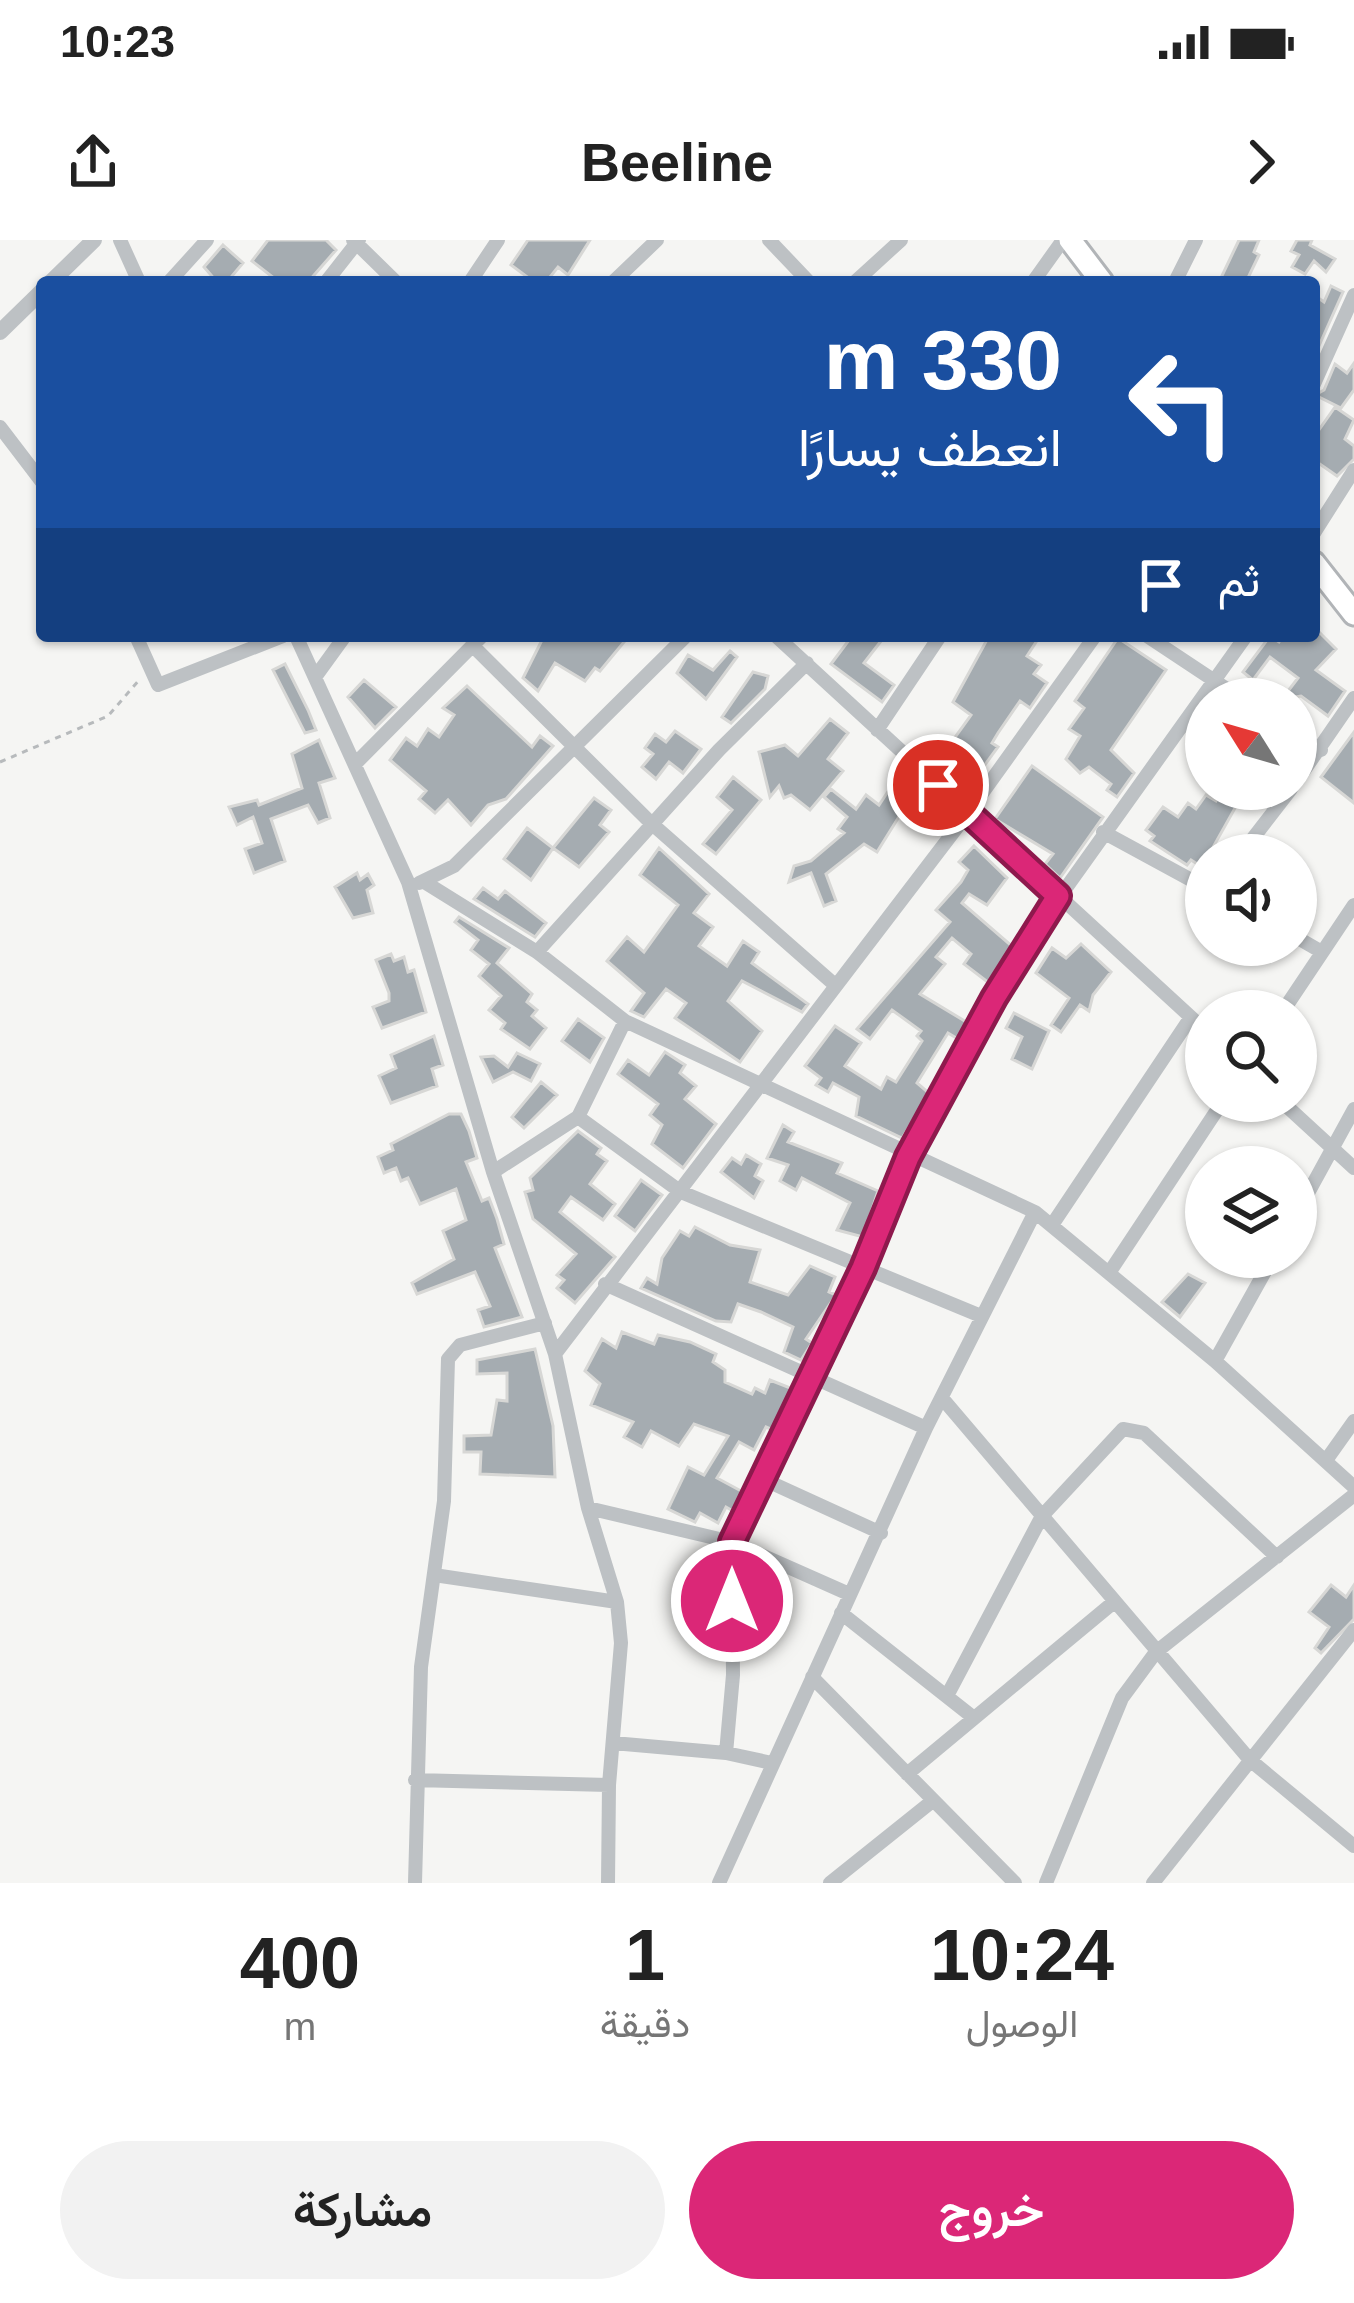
<!DOCTYPE html>
<html lang="ar">
<meta charset="utf-8">
<style>
:root{--surface:#fff;--page:#f2f2f2;--text:#222;--muted:#767676;--accent:#db2777}
body{margin:0;font-family:Helvetica,Vazirmatn,sans-serif;background:var(--page);color:var(--text);direction:rtl;height:100vh;display:flex;flex-direction:column;font-size:45px;white-space:nowrap}
*{box-sizing:border-box;margin:0}
p{font-size:39px;color:var(--muted)}
.icon{flex:none;width:66px;height:66px;fill:none;stroke:currentColor;stroke-width:2;stroke-linecap:round;stroke-linejoin:round}
.map{position:relative;height:1643px;overflow:hidden;direction:ltr}
.panel{display:flex;flex-direction:column;background:var(--surface);flex:1}
.panel>*{flex:none}
.top-card{position:absolute;left:36px;top:36px;width:1284px;height:366px;border-radius:12px;box-shadow:0 3px 9px #0004;direction:rtl;background:#1a4fa0;color:#fff;overflow:hidden}
.needle{width:78px;rotate:307deg}
.fabs{position:absolute;left:1185px;top:438px;display:grid;gap:24px}
.fabs a{display:grid;place-items:center;width:132px;height:132px;border-radius:50%;background:var(--surface);box-shadow:0 3px 9px #0004;font-size:60px}
.pin{position:absolute;display:grid;place-items:center;width:102px;height:102px;color:#fff;margin:-51px;border:6px solid #fff;border-radius:50%;box-shadow:0 3px 12px #0007}
.me{position:absolute;width:132px;margin:-66px;rotate:0deg;stroke-linejoin:round;filter:drop-shadow(0 0 9px #0008)}
.turn{display:flex;align-items:center;gap:42px;height:252px;padding:0 60px;font-size:54px}
.turn .icon{width:156px;height:156px;stroke-width:2.5}
.turn b{display:block;font-size:84px;line-height:102px}
.then{display:flex;align-items:center;height:114px;padding:0 60px;background:#0003;gap:24px;font-size:45px}
.eta{display:flex;justify-content:space-evenly;align-items:center;height:204px;text-align:center}
.eta b{font-size:72px;font-weight:600;line-height:84px}
.cta{display:flex;gap:24px;margin-top:auto;padding:24px 60px}
.cta a{flex:1;height:138px;border-radius:72px;background:var(--accent);color:#fff;font-size:48px;font-weight:600;line-height:138px;text-align:center}
.cta a+a{background:var(--page);color:var(--text)}
.status{display:flex;justify-content:space-between;align-items:center;height:84px;padding:0 60px;background:var(--surface);direction:ltr}
.status svg{height:33px;fill:currentColor}
header{display:flex;justify-content:space-between;align-items:center;height:156px;padding:0 60px;background:var(--surface);font-size:54px;font-weight:600}
.map>svg:first-child{display:block}
.building{fill:#a5acb1;stroke:#d7d7d5;stroke-width:3}
.lines{fill:none;stroke-linecap:round;stroke-linejoin:round}
.trunk-casing{stroke:#b1b4b7;stroke-width:27}
.path{stroke:#b7babc;stroke-width:3;stroke-dasharray:6 6;stroke-linecap:butt}
.minor{stroke:#bdc1c4;stroke-width:14}
.tertiary{stroke:#bdc1c4;stroke-width:16}
.trunk{stroke:#fff;stroke-width:21}
.route-casing{stroke:#8e194d;stroke-width:30}
.route{stroke:#db2777;stroke-width:21}
</style>
<div class="status"><b>10:23</b><svg viewBox="0 0 49 12"><path d="M0 12V9h3v3zM5 12V6h3v6zM10 12V3h3v9zM15 12V0h3v12zM26 1h20v11H26zM47 4h2v5h-2z"/></svg></div>
<header><svg class="icon" aria-label="forward" viewBox="0 0 24 24"><path d="M9 5l7 7-7 7"/></svg>Beeline<svg class="icon" aria-label="share" viewBox="0 0 24 24"><path d="M12 15V3M7 8l5-5 5 5M5 13v7h14v-7"/></svg></header>
<div class="map">
<svg width="1354" height="1643" viewBox="0 0 1354 1643">
<rect width="100%" height="100%" fill="#f5f5f3"/>
<!-- building -->
<path class="building" d="M268,0H326L336,10L308,42H279L252,21Z
M528,0H590L568,35L558,27L546,42H534L511,25Z
M1239,0H1259L1254,12L1259,15L1246,42H1219Z
M1297,0H1312L1310,5L1335,19L1326,32L1314,21L1305,34L1292,27L1299,15L1291,11Z
M223,5L243,23L227,42H217L204,27Z
M1331,46L1343,52L1314,117V55L1324,62Z
M1354,123V150L1341,168L1315,155L1324,150L1335,124L1347,133Z
M1335,167L1354,180L1345,199L1354,206V219L1337,236L1314,220V197Z
M1314,387L1336,409L1316,430L1345,451L1328,476L1301,456L1282,459L1298,438L1270,417L1253,440L1243,432L1270,396L1279,402L1283,396H1314Z
M544,396H629L600,431L595,428L585,441L555,423L538,451L523,438Z
M852,396H885L864,423L894,445L882,462L831,424Z
M989,396H1040L1027,416L1041,425L1034,434L1047,443L1030,468L1020,461L998,493L992,503L998,507L984,526L951,503L971,475L953,462Z
M1118,398L1166,430L1111,510L1134,533L1117,557L1107,550L1111,544L1089,527L1080,533L1066,519L1080,496L1069,489L1084,468L1075,461Z
M730,411L737,417L706,459L677,433L688,415L713,430Z
M285,424L308,470L316,490L305,493L273,430Z
M753,432L768,436L765,449L731,483L722,477Z
M364,440L396,467L375,488L348,457Z
M467,446L532,507L540,496L553,506L506,559L488,565L471,585L448,560L435,573L419,559L426,551L390,520L406,498L417,506L428,489L439,497L454,475L443,468Z
M830,479L848,493L828,519L843,531L810,570L791,555L784,558L779,546L770,557L759,512L785,505L798,516Z
M675,491L701,509L683,533L669,522L656,539L642,527L653,514L645,508L655,494L666,502Z
M1354,492V563L1321,537Z
M319,500L335,538L319,543L330,578L318,583L308,565L271,579L285,621L254,633L245,609L262,603L253,577L237,585L229,567L257,560L259,565L302,548L292,514Z
M1032,526L1103,577L1060,638L1045,624L1053,614L995,579Z
M733,537L761,560L716,614L703,604L732,570L717,557Z
M891,547L910,559L877,612L864,604L826,634L836,661L824,666L811,633L789,642L794,626L811,621L844,593L838,589L847,577L824,557L831,549L856,569L866,555L879,565Z
M1223,549H1238L1233,557L1239,561L1202,627L1191,620L1187,625L1150,601L1154,596L1146,590L1163,567L1178,577L1188,563L1196,569L1206,555L1216,561Z
M594,558L611,570L600,585L609,592L579,627L553,608Z
M527,588L553,608L531,640L504,619Z
M974,606L1007,638L987,665L969,654L962,663L1013,707L989,743L964,724L971,714L952,698L936,717L945,724L920,754L968,783L958,799L948,793L917,843L930,854L902,898L856,876L859,857L833,843L828,852L816,845L821,838L805,826L835,786L861,803L845,826L881,849L887,837L896,842L922,801L917,796L921,791L892,770L870,799L857,789L950,682L936,670L961,642L968,630L959,622Z
M659,608L709,654L694,673L713,687L699,706L727,726L743,701L759,712L752,723L808,764L802,772L742,741L728,761L762,791L740,822L675,778L686,763L666,749L644,777L631,771L644,753L607,721L627,697L644,712L678,665L640,635Z
M357,633L360,640L368,634L374,645L367,650L373,673L353,678L335,647Z
M483,648L498,659L505,651L546,683L535,697L474,659Z
M459,677L509,708L497,723L532,754L527,762L537,770L532,776L546,788L530,809L501,789L505,783L489,770L501,756L479,736L489,724L471,710L478,700L455,682Z
M1081,704L1111,732L1093,755L1089,771L1080,765L1061,792L1051,785L1069,758L1036,733L1052,708L1066,718Z
M391,714L394,721L404,717L408,732L414,730L426,772L382,788L373,767L389,761V753L376,720Z
M1014,773L1049,791L1032,829L1012,819L1022,797L1006,788Z
M578,779L604,798L590,822L562,801Z
M434,796L443,825L432,829L437,846L391,863L379,836L396,828L391,815Z
M665,812L685,825L680,833L696,846L685,859L716,884L683,928L652,904L662,885L650,875L658,864L618,834L628,820L649,835Z
M517,813L540,824L531,841L513,832L493,842L481,817L494,816L508,827Z
M541,842L557,855L524,888L512,877Z
M449,874H461L469,891L477,918L466,922L482,961L489,958L497,979L504,1004L495,1008L522,1077L484,1087L478,1070L490,1066L475,1032L417,1054L412,1043L454,1019L443,991L466,980L456,949L420,964L408,938L401,941L396,928L384,933L378,917L393,910L391,904Z
M783,885L794,892L788,902L842,923L837,933L878,951L863,997L837,990L850,963L802,938L796,950L780,941L788,925L767,918Z
M578,891L601,908L597,914L607,921L590,944L615,964L603,980L571,957L560,972L615,1017L575,1063L557,1048L564,1040L557,1035L576,1014L533,979L525,952L533,950L530,938Z
M746,915L761,924L755,936L763,941L754,958L721,932L732,918L741,924Z
M641,940L662,955L635,991L615,976Z
M695,987L730,1005L760,1010L750,1042L788,1055L810,1026L835,1037L829,1052L836,1055L806,1099L812,1103L801,1120L784,1112L793,1087L761,1072L738,1064L731,1082L716,1081L641,1048L647,1038L657,1044L662,1018L680,991L689,996Z
M1188,1034L1205,1043L1180,1077L1162,1062Z
M622,1092L654,1104L658,1095L690,1102L716,1114L713,1122L725,1130V1142L752,1154L755,1148L765,1153L770,1140L793,1149L773,1190L766,1187L754,1210L739,1202L717,1238L743,1252L733,1271L726,1267L718,1283L700,1273L695,1282L668,1269L688,1227L704,1235L728,1196L694,1184L679,1206L651,1191L642,1207L624,1197L633,1182L591,1165L600,1144L585,1131L602,1099L616,1108Z
M535,1109L553,1186L555,1237L480,1234L481,1212H464V1196L491,1195L497,1160L507,1161V1133L477,1134V1120Z
M1331,1345L1346,1357L1354,1345V1379L1321,1413L1315,1408L1329,1387L1309,1372Z"/>
<g class="lines">
<defs>
<path id="trunk" d="M1070,0L1102,42
M1314,323L1354,374"/>
</defs>
<!-- trunk casing -->
<use href="#trunk" class="trunk-casing"/>
<!-- path -->
<path class="path" d="M0,522L108,476L140,439"/>
<!-- minor -->
<path class="minor" d="M120,0L139,42
M353,0L396,42
M769,0L809,42
M169,42L207,0
M326,42L359,0
M470,42L498,0
M613,42L657,0
M855,42L901,0
M1033,42L1063,0
M1175,42L1196,0
M1314,144L1354,55
M0,187L42,242
M1314,293L1354,230
M136,396L158,445L283,396
M296,396L408,642L493,932L555,1114L588,1268L617,1362L621,1403L609,1545L608,1643
M776,396L1206,791
M1147,396L1242,459
M472,405L651,583L835,745
M316,436L345,396
M877,490L940,396
M1296,494L1321,510
M357,522L482,396
M1296,542L1354,458
M1103,592L1206,648
M1240,615L1291,549
M419,643L454,626L686,396
M426,643L537,712L625,781L1035,972L1215,1121L1354,1247
M1296,697L1322,712
M537,712L719,510L807,423
M1283,771L1354,665
M1281,861L1354,928
M578,877L681,952L981,1076
M493,932L578,877L625,781
M1296,975L1354,869
M1052,985L1191,777
M1109,1033L1223,861
M605,1044L926,1188
M555,1114L968,573L1095,396
M1215,1121L1273,1017
M942,1158L1250,1520L1354,1606
M1327,1219L1354,1181
M763,1239L881,1293
M588,1268L732,1302L849,1354
M434,1335L617,1362
M841,1373L974,1478
M812,1437L1015,1643
M948,1454L1042,1276L1123,1189L1144,1193L1277,1317
M613,1503L726,1513L772,1523
M726,1513L733,1435L732,1302L863,1028L908,917L1031,697L1246,396
M907,1534L1114,1362
M415,1540L609,1545
M415,1643L421,1427L444,1261L448,1119L460,1105L545,1083
M719,1643L926,1188L1035,972
M830,1643L930,1563
M1046,1643L1122,1458L1156,1412L1354,1255
M1153,1643L1354,1390"/>
<!-- tertiary -->
<path class="tertiary" d="M51,42L94,0
M0,92L42,51"/>
<!-- trunk -->
<use href="#trunk" class="trunk"/>
</g>
<g class="lines">
<defs>
<path id="route" d="M732,1361V1302L863,1028L908,917L994,758L1058,656L938,545"/>
</defs>
<!-- route casing -->
<use href="#route" class="route-casing"/>
<!-- route -->
<use href="#route" class="route"/>
</g>
</svg>
<div class="fabs">
<a><svg class="needle" viewBox="-14 -14 28 28"><path d="M0-13l5 13h-10z" fill="#e53935"/><path d="M0 13l5-13h-10z" fill="#767676"/></svg></a>
<a><svg class="icon" aria-label="sound" viewBox="0 0 24 24"><path d="M4 9h4l5-4v14l-5-4H4zM17 9q2 3 0 6"/></svg></a>
<a><svg class="icon" aria-label="search" viewBox="0 0 24 24"><circle cx="10" cy="10" r="6"/><path d="M15 15l6 6"/></svg></a>
<a><svg class="icon" aria-label="layers" viewBox="0 0 24 24"><path d="M12 4l9 5-9 5-9-5zM3 14l9 5 9-5"/></svg></a>
</div>
<div class="pin" style="left:938px;top:545px;background:#d93025"><svg class="icon" aria-label="arrive" viewBox="0 0 24 24"><path d="M6 21V4h12l-3 4 3 4H6"/></svg></div>
<svg class="me" style="left:732px;top:1361px" viewBox="-20 -20 40 40"><circle r="17" fill="#db2777" stroke="#fff" stroke-width="3"/><path d="M0-11L8 9 0 5-8 9z" fill="#fff"/></svg>
<div class="top-card">
<div class="turn"><svg class="icon" aria-label="left" viewBox="0 0 24 24"><path d="M17 20v-9H6M10 6l-5 5 5 5"/></svg><div><b>330 m</b>انعطف يسارًا</div></div>
<div class="then">ثم<svg class="icon" aria-label="arrive" viewBox="0 0 24 24"><path d="M6 21V4h12l-3 4 3 4H6"/></svg></div>
</div>
</div>
<section class="panel">
<div class="eta">
<div><b>10:24</b><p>الوصول</p></div>
<div><b>1</b><p>دقيقة</p></div>
<div><b>400</b><p>m</p></div>
</div>
<div class="cta"><a>خروج</a><a>مشاركة</a></div>
</section>
